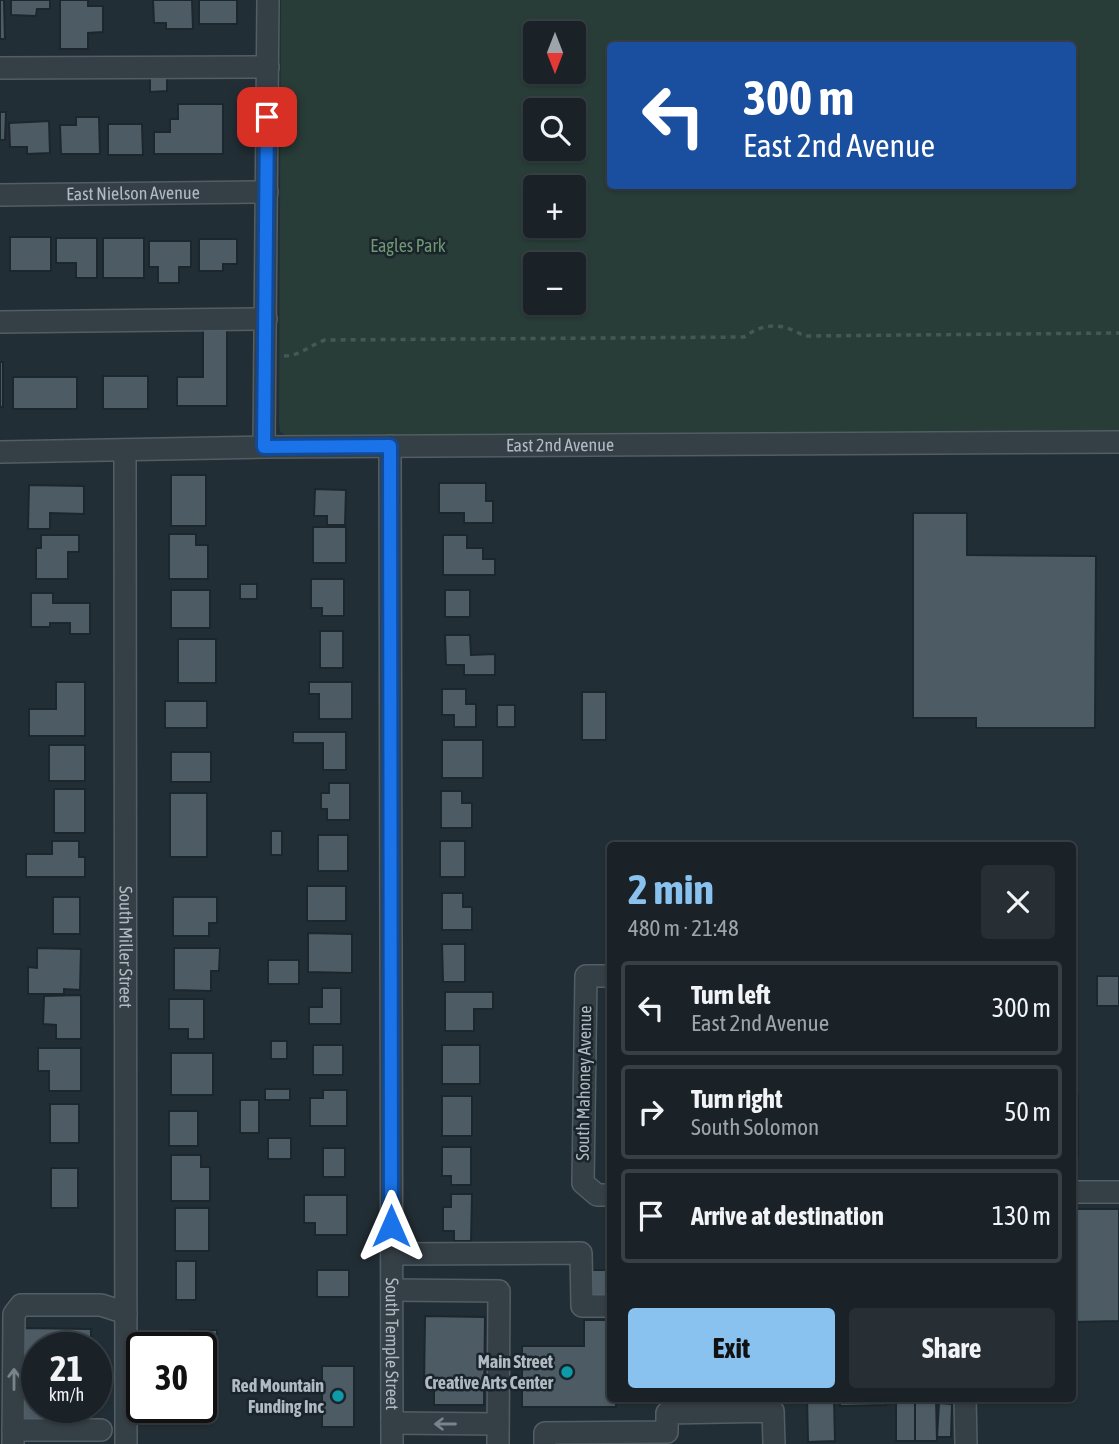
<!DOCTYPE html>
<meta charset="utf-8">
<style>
:root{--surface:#1a2228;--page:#272f34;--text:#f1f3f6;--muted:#9fa4a8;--line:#383f45;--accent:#89c2ee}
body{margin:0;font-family:"Asap Condensed",sans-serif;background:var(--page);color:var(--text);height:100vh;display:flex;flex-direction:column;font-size:26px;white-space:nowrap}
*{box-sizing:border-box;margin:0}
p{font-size:23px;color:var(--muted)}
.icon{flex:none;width:38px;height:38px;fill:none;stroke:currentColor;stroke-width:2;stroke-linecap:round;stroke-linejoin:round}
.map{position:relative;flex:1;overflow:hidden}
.sheet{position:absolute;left:607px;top:842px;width:469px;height:560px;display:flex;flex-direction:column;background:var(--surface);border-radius:7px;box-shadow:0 2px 5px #0004,0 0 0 2px var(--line)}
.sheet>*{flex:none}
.banner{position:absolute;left:607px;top:42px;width:469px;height:147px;border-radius:7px;box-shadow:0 2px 5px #0004,0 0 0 2px var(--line);background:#1a4fa0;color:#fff;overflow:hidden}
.needle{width:46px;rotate:180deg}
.buttons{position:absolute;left:523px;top:21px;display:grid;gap:14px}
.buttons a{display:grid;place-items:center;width:63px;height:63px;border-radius:7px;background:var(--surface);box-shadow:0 2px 5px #0004,0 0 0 2px var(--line);font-size:35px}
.speed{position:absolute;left:21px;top:1332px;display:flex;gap:14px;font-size:35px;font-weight:700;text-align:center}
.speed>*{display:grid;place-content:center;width:91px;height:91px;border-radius:50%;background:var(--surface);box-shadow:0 2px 5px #0004,0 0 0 2px var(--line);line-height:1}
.speed small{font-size:18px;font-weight:400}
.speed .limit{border:4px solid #111;border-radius:10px;background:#fff;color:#111}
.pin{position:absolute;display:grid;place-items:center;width:60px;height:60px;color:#fff;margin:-30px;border-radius:14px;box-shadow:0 4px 10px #0006}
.me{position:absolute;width:77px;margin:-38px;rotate:0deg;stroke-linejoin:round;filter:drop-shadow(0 0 5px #0008)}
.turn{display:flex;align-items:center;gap:24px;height:147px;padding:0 21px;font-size:32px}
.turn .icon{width:91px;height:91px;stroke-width:2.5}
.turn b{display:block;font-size:49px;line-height:60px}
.round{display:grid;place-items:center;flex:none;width:74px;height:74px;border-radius:7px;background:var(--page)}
.headline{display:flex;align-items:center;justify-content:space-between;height:119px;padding:0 21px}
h1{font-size:42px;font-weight:700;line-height:52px;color:var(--accent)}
.cta{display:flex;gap:14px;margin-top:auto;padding:14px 21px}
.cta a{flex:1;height:80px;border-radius:7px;background:var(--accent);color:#111;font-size:28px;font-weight:700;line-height:80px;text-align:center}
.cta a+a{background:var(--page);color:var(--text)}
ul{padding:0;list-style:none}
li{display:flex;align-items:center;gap:21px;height:94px;margin:0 14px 10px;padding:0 7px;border:4px solid var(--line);border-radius:7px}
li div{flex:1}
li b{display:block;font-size:26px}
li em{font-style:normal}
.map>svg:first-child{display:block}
.green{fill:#283c38;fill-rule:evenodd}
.building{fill:#4d5b64;stroke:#1c262d;stroke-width:2}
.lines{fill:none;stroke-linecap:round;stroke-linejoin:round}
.minor-casing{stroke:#525d64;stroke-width:24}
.path{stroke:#455856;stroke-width:3.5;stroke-dasharray:5 5;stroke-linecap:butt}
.minor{stroke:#353f46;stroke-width:21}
.oneway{stroke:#78838b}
.route-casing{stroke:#114b97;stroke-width:18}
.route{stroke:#1a73e8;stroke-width:12}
.culture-dot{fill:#0f9aa8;stroke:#1a242b;stroke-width:2.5}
.labels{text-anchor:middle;stroke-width:5;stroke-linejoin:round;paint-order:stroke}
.street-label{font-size:18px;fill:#afbac3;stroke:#1a242b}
.park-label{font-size:18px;fill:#709672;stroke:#1a242b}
.poi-label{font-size:18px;font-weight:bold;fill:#afbac3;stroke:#1a242b;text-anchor:end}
</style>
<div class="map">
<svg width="1119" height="1444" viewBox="0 0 1119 1444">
<rect width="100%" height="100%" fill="#222e35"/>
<!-- green -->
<path class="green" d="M281,0H1119V430L285,435L280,431L279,423ZM536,33H574V72H536ZM611,46H1073V186H611ZM536,110H574V149H536ZM536,187H574V226H536ZM536,264H574V303H536Z"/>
<!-- building -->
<path class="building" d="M0,0H4L5,39H0Z
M11,0H50V9H37L36,16L11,15Z
M60,0H88V6H103V32L88,33V49H60Z
M153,0H192L193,29H166V23H154Z
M199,0H237V24H199Z
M167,74V91L150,92V75Z
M178,104H223V154H154V132H170V119H178Z
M0,112H6L5,140H0Z
M76,117H99L100,154H61L60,125H76Z
M49,121L50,153L27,154V147H10L9,123Z
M108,124H142L143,155H108Z
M10,237H51V271H10Z
M56,238H97V278H76V263H56Z
M103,238H144V278H103Z
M199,239H237V264H223V271H199Z
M149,241H191V267H179V283H158V267H149Z
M203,330H227V406H177V377H203Z
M0,362H3V407H0Z
M103,376H148V409H103Z
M13,377H77V409H13Z
M171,475H206V526H171Z
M439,483H486V501H493V523H464V513H439Z
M29,485L84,486V514L50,513V529H28Z
M315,489L346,490L345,525H327V516H314Z
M913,513H967V555L1096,556L1095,728H976V718H913Z
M313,527H346V563H313Z
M169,534H196V545H208V579H169Z
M41,535H79V552H68V579H36V548H41Z
M443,535H467V548H483V559H495V575H443Z
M311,579H344V616H322V608H311Z
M240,584H257V599H240Z
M171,590H210V628H171Z
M445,590H470V617H445Z
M31,593H53V603H90V634H70V623H50V627H31Z
M320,631H343V668H320Z
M445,635H470L471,655L495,654V675H464V665H446Z
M178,639H216V683H178Z
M56,682H85V736H29V709H56Z
M309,682H352V719H319V694H309Z
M442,689H466V704H476V727H454V715H442Z
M582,692H606V740H582Z
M165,701H207V728H165Z
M497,705H515V727H497Z
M293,732H346V770H323V743H293Z
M442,740H483V778H442Z
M49,745H85V781H49Z
M171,752H211V782H171Z
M329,783H350V820H327V809H321V793H329Z
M54,789H85V833H54Z
M441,791H462V803H472V828H441Z
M170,793H207V857H170Z
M271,831H282V855H271Z
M318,835H348V871H318Z
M52,841H79V857H85V877H26V854H52Z
M440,841H465V877H440Z
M307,886H346V921H307Z
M442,893H463V907H472V930H442Z
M53,897H80V934H53Z
M173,897H217V923H209V936H173Z
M308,933L352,934V973L308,972Z
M442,944H465V982H443Z
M37,948L81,949L80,990L64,989V994H28V967L37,968Z
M174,948H220L219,971H211V991L174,990Z
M268,960H299V984H268Z
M1073,975H1077V1041H1073Z
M1097,976H1119V1006H1097Z
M322,988H341V1024H309V1007H322Z
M445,992H493V1009H474V1031H445Z
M81,995V1039H56V1025L43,1024L44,996Z
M169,999H204V1039H188V1029H169Z
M271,1041H287V1059H271Z
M313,1045H343V1075H313Z
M442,1045H480V1084H442Z
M38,1048H81V1091H49V1071H38Z
M1073,1048H1077V1079H1073Z
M171,1053H213V1095H171Z
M265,1089H290V1100H265Z
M323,1090H347V1126H310V1098H323Z
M1073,1095H1078V1157H1073Z
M442,1096H472V1136H442Z
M240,1100H259V1133H240Z
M50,1104H79V1143H50Z
M169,1111H198V1146H169Z
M268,1138H291V1159H268Z
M442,1147H471V1185H451V1176H442Z
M323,1148H345V1177H323Z
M171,1155H201V1167H210V1201H171Z
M51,1168H78V1208H51Z
M451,1194H472L471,1241H454V1231H443V1207H451Z
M304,1195H347V1235H315V1223H304Z
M175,1208H209V1251H175Z
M1073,1209H1119V1321L1073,1322Z
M176,1261H196V1300H176Z
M317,1270H349V1297H317Z
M589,1270H611V1296H589Z
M425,1316L485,1317L484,1405H434V1387H424Z
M584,1320H611V1398H616V1407H522V1346H584Z
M20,1328L91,1329V1348H37V1407H91V1421L20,1420Z
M191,1330H217V1395H201V1348H191Z
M322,1366H354V1427H322Z
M807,1398H834L835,1441L808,1442Z
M840,1398H886V1405L840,1406Z
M896,1398H915V1441H896Z
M915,1398H936L937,1441H915Z
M939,1403L952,1404L951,1437H937Z"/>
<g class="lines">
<defs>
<g id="minor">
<path d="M0,68L268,67"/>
<path id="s1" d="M0,195L267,192"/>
<path d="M0,322L266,319"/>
<path id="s2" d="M390,446L392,1444"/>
<path d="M264,447L268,0"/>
<path id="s3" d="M125,450L126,1444"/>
<path id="s4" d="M0,452L264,447L1119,442"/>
<path d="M611,976H586L583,1183L597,1195H611"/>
<path d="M1073,1192H1119"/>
<path d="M392,1254L581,1253L582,1306H611"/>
<path d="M392,1290L499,1291L498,1444"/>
<path d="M965,1398L966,1444"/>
<path d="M392,1423L498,1424"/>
<path d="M13,1430H101"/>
<path d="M13,1444L14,1314L21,1305H101L126,1313"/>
<path d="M545,1444V1433L667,1432V1413L773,1411L774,1444"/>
</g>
</defs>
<!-- minor casing -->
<use href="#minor" class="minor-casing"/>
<!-- path -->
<path class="path" d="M284,356C300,356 310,345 325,340L744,337C765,322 782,323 804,336L1119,333"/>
<!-- minor -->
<use href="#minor" class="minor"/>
</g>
<!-- one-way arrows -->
<defs><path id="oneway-shaft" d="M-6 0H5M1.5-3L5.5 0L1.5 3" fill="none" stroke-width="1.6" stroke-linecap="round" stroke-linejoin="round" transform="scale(1.75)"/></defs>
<g class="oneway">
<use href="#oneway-shaft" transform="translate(14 1379) rotate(-90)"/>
<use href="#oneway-shaft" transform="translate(445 1424) rotate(-180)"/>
</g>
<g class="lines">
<defs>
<path id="route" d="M267,117L264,447L390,446L391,1226"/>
</defs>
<!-- route casing -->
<use href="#route" class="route-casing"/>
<!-- route -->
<use href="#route" class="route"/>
</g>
<!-- markers -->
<g class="culture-dot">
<circle cx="567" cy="1372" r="7"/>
<circle cx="338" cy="1396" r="7"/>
</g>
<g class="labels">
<!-- street labels -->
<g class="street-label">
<text dy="6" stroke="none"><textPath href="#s1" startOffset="133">East Nielson Avenue</textPath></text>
<text dy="6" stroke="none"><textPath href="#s4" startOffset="560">East 2nd Avenue</textPath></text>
<text dy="6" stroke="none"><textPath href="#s3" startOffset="497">South Miller Street</textPath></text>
<text transform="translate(584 1083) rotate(-89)" y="6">South Mahoney Avenue</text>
<text dy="6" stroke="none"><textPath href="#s2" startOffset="898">South Temple Street</textPath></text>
</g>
<!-- park labels -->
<g class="park-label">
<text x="408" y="252">Eagles Park</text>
</g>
<!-- poi labels -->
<g class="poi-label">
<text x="553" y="1368">Main Street<tspan x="553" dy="21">Creative Arts Center</tspan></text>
<text x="324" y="1392">Red Mountain<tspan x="324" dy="21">Funding Inc</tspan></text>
</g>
</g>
</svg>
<div class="buttons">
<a><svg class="needle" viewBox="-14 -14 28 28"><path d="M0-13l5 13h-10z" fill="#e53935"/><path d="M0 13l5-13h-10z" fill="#9fa4a8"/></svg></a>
<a><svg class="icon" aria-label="search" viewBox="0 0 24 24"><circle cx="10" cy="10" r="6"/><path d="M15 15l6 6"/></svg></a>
<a>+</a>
<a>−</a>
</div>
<div class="speed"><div>21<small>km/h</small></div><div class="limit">30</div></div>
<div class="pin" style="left:267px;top:117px;background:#d93025"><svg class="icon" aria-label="arrive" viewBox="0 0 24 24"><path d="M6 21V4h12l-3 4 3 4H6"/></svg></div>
<svg class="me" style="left:391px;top:1226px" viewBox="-20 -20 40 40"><path d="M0-17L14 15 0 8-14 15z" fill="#1a73e8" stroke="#fff" stroke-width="4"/></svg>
<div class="banner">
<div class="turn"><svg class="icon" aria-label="left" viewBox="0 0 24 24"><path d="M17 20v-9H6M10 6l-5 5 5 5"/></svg><div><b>300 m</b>East 2nd Avenue</div></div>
</div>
<section class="sheet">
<div class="headline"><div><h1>2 min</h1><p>480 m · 21:48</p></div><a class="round"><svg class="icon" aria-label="close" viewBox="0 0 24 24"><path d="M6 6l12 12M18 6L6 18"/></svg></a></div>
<ul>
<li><svg class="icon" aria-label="left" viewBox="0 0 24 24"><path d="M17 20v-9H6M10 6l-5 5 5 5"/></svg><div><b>Turn left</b><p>East 2nd Avenue</p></div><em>300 m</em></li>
<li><svg class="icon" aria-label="right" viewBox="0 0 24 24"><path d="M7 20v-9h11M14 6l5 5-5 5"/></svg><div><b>Turn right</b><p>South Solomon</p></div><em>50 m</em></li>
<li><svg class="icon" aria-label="arrive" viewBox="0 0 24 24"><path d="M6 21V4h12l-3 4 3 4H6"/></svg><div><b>Arrive at destination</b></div><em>130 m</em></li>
</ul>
<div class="cta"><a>Exit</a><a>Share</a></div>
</section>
</div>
